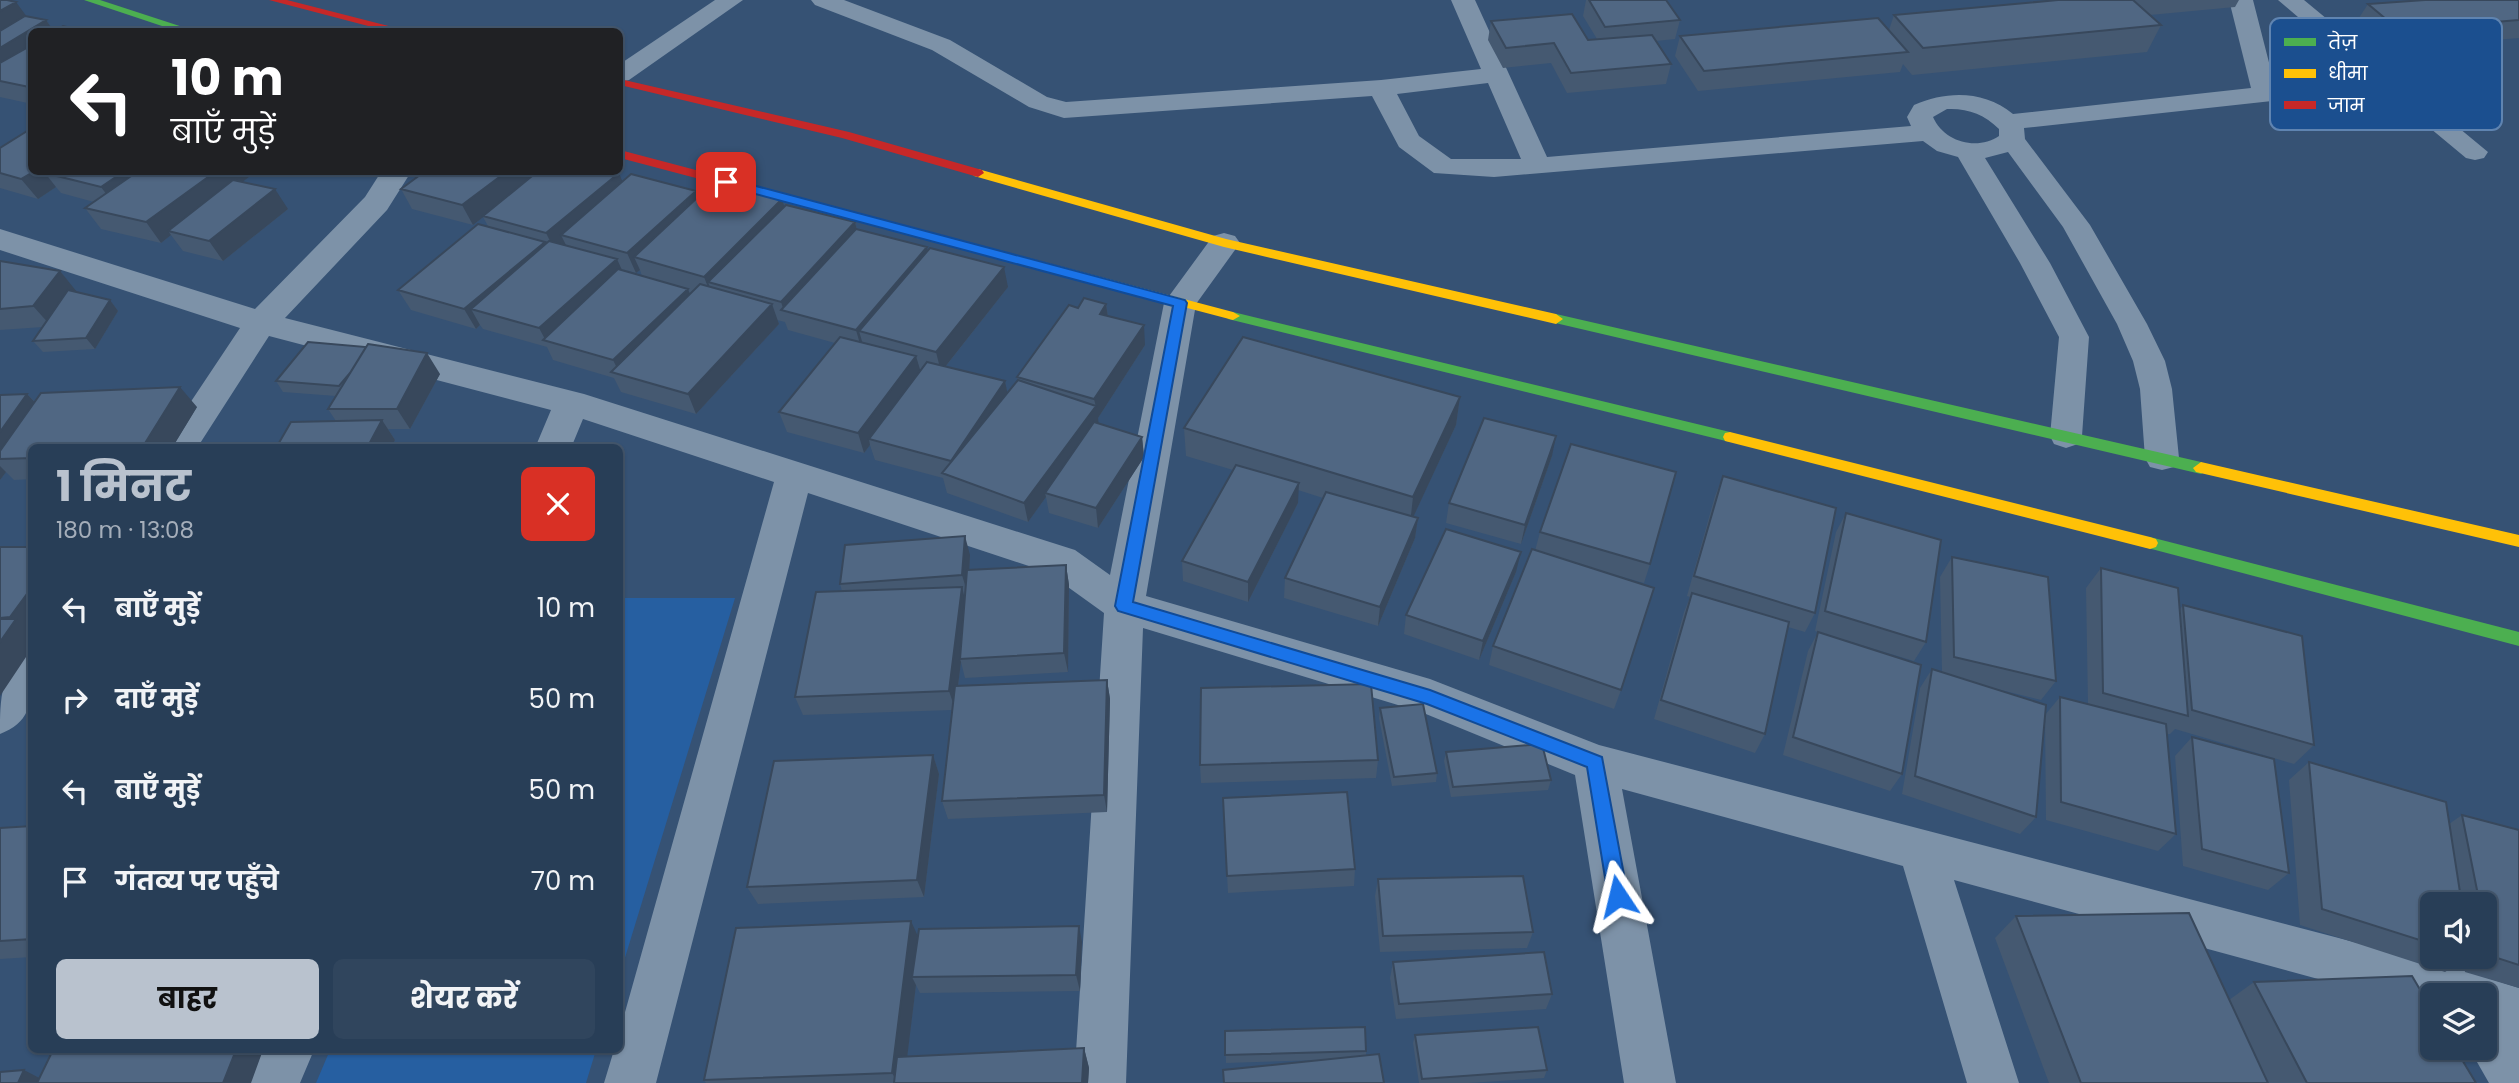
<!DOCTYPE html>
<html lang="hi">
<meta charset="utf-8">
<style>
:root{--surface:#283e57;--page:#30455d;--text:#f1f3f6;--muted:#a5aeba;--line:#44576d;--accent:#b9c2ce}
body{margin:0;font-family:Poppins,"Noto Sans Devanagari",sans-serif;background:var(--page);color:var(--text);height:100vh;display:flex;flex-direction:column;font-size:26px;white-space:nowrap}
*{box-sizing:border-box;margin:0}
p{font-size:23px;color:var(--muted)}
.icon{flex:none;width:38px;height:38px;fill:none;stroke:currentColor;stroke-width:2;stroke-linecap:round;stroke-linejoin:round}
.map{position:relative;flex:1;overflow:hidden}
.panel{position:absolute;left:28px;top:444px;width:595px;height:609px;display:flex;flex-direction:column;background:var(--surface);border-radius:10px;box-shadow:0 2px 5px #0004,0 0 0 2px var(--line)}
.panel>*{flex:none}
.banner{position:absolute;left:28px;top:28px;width:595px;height:147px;border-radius:10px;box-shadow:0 2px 5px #0004,0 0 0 2px var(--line);background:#202124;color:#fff;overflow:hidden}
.tools{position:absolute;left:2420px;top:892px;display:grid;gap:14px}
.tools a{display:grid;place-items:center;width:77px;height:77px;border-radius:10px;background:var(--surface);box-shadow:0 2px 5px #0004,0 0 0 2px var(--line);font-size:35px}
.pin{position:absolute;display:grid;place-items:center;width:60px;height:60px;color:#fff;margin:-30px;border-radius:14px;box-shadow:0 4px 10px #0006}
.me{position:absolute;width:77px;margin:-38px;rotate:350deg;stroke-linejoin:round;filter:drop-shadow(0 0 5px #0008)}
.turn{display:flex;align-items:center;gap:24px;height:147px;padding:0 28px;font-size:32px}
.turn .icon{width:91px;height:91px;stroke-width:2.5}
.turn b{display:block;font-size:49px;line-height:60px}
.round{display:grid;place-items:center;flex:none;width:74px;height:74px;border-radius:10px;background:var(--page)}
.summary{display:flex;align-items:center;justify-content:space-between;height:119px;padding:0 28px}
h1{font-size:42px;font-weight:700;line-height:52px;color:var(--accent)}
.primary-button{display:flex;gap:14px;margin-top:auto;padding:14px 28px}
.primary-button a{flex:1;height:80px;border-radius:10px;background:var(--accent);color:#111;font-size:28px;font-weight:700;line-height:80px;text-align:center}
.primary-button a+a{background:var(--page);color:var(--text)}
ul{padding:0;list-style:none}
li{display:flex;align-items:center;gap:21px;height:91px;padding:0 28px}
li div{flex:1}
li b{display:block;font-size:26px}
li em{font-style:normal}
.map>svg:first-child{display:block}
.green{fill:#265fa1}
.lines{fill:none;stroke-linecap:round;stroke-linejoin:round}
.lane{fill:#7d92a8;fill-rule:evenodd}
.street{fill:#7d92a8;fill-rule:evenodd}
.fast{fill:#4caf50;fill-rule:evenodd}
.slow{fill:#ffc107;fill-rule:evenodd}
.jam{fill:#c62828;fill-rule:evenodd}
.wall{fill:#455971;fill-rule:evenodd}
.shaded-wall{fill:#38485c}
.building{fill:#506783;stroke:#38485c;stroke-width:2}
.route{fill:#1a73e8;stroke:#114b97;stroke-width:2}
.key{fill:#1b4f8f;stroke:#5f84b1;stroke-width:2}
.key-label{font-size:19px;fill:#fff}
</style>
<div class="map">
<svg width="2519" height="1083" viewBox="0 0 2519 1083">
<rect width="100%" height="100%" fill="#365274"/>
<!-- green -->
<path class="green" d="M620,598H735L620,974Z
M330,1050H596L586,1083H316Z"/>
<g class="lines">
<!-- lane -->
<path class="lane" d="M715,0H743L629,80L620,82V64Z
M811,0H844L950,40L1047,97L1066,102L1381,80L1481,69L1451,0H1475L1547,157L1911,126L1907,117L1914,105C1947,91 1983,90 2013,114L2251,88L2229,0H2253L2275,86L2367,76L2278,0H2304L2488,152L2484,158L2475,160L2466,158L2383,89L2024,128L2025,139L2090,225L2147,324L2165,361L2172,389L2179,458L2174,467L2162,470L2150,467L2145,458L2140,389L2133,361L2117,324L2063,227L2008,152L1985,158L2050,263L2089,337L2082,436L2078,444L2066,448L2054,444L2050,436L2059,337L2020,263L1958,157L1937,151L1923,141L1494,177L1434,173L1399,147L1372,96L1064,118L1029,107L932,50L815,5ZM1488,83L1521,159H1451L1419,136L1397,94ZM1947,109C1967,108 1984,114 1999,129V136C1977,151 1944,142 1933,117Z"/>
<!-- street -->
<path class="street" d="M381,172H411L387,210L285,318L584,394L1075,550L1110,575L1164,303L1213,236L1224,233L1235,236L1240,243L1196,304L1146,596L1430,679L1599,745L2469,972L2519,988V1083H2489L2469,1048H2485V996H2432V1010L1954,880L2019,1083H1967L1903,866L1622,789L1676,1083H1624L1575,775L1421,712L1143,628L1126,1083H1074L1104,613L1047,572L808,493L656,1083H604L614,1050H620V1030L774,482L583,419L571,448H535L551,410L269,336L197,448H160L240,328L0,250V229L255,309L365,197Z
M32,652C32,686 39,720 0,734C0,701 0,665 32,652Z
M263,1050H314L300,1083H248Z"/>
<!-- fast -->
<path class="fast" d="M84,0H100L198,32H180Z
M1233,312L1730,432L1737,437L1730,442L1228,319L1226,316L1228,313Z
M1556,314L2201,462L2209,468L2201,474L1551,322L1549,319Z
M2150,537L2519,632V646L2144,547L2142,543L2144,539Z"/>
<!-- slow -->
<path class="slow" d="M978,169L1226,239L1556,314L1563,319L1556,324L1224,247L974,176L972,173Z
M945,236L1233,312L1240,316L1233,320L940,243V237Z
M1730,432L2150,537L2156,539L2158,543L2156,547L2150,549L1725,441L1723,437L1725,433Z
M2201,462L2519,535V547L2196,472L2193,468Z"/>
<!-- jam -->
<path class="jam" d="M269,0H287L412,32H391Z
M620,79L849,132L982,170L984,173L978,177L842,138L620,85Z
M620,150L950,237L951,240L945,244L620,158Z"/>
</g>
<!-- wall -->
<path class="wall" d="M0,0L27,16L46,20L53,30L32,32V44L6,60L32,45V104L0,97Z
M1586,0H1666L1680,20L1675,39L1656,41L1671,64L1666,84L1567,93L1551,63L1503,68L1488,40L1491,21L1588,40L1597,39L1583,16Z
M2058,0H2239L2235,7L2150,15L2161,25L2147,52L1912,75L1903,64L1900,72L1698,91L1675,56L1680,36L1889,30L1894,15Z
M2368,4L2519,20V38L2386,49L2355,24Z
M32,172H245L249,177L241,182L288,209L223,261L183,251L171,235L161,243L101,229L85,208L94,202L61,193L56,187L38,199L0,188V173Z
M622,182L698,197L784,206L855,222L857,229L927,247L928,251L1008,287L946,366L1005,381L1007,394L1018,381L1017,377L1078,308L1106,304L1108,316L1145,345L1098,418V424L1142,437L1144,457L1098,528L1049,513L1046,497L1028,522L947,493L943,478L875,460L870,445L864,453L787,432L779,412L835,343L788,330L785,322L777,320L779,324L696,414L621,392L614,378L553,360L547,347L483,329L480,325L476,329L411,310L398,290L488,226L483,217L473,225L412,209L401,189ZM622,269L636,273L640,270L642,276Z
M0,261L60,271L76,292L110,300L118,311L95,349L43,352L33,341L43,327L0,330Z
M440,374L410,429H388L395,440L391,448H276L336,421L328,409L336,396L283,392L276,381Z
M27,394L35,402L197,407L172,448H32V479L14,480L6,472L0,480V395Z
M1460,397L1456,425L1413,517L1418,518L1415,538L1378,626L1284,598L1285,578L1323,498L1298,490V503L1248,602L1183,581L1182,561L1233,470L1186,456L1184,428Z
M1552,456L1521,544L1446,523L1449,503Z
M1723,476L1815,613L1805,632L1788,627L1765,734L1755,753L1654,719L1684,612L1690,597L1687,596L1715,496Z
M1846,513L1926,642L1914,661L1821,633L1902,774L1890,791L1783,755L1808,651L1818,632L1815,631L1836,532Z
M1540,532L1650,564L1644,583L1590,568L1621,690L1614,709L1489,665L1493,646L1535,551Z
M970,555L969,570L1066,565L1069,585L1068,672L965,678L961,662L958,686L1107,680L1110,699L1107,812L948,819L942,801L952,710L803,715L795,697L842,591L840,584Z
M1952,557L2056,681L2041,700L1993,688L2045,715L2060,697L2088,704L2086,588L2101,568L2180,609L2183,605L2314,745L2294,764L2175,729L2170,734H2167L2176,834L2158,851L2046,820L2045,716L2036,817L2020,834L1902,794L1920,688L1932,669L1942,672L1940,577Z
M1516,572L1479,660L1404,634L1406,615Z
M1380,708L1437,773L1436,782L1392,786L1379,718Z
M2192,737L2289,873L2268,890L2183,866L2175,756Z
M1446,752L1551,780L1548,790L1451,797L1444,761Z
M933,755L939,774L924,897L758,904L747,887Z
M1378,760L1376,778L1201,783L1200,765Z
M2309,762L2449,824L2462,815L2519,830V988L2465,972L2463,960L2445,972L2300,925L2289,780ZM2432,905H2485V957H2432Z
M1223,798L1355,869L1354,886L1228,893Z
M32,826V957L0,959V828Z
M1378,879L1533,932L1527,948L1380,952L1375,896Z
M2016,916L2229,1000L2254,982L2476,1083H2049L1995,938Z
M918,937L1082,942L1080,991L920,993L916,985L907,1056L1084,1048L1089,1068L1088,1083H706L704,1080Z
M1393,962L1552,994L1546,1009L1396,1019L1390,978Z
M1225,1031L1366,1051V1055L1320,1060L1226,1063Z
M1415,1035L1547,1070L1544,1078L1469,1083H1419L1413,1043Z"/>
<!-- shaded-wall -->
<path class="shaded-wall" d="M16,2L30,21L0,39V11Z
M46,20L53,30L51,32H32V44L0,63V48Z
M33,172H81L45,173L56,187L38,199L21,179Z
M123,172H167L116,207L101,187Z
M215,172H245L249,177L175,232L168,231L171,235L161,243L146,222Z
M506,172H541L473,225L462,205Z
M619,173L627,193L561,235L566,245L556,253L546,233Z
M275,189L288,209L223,261L209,241Z
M696,191L704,211L634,257L640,270L636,273L627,253Z
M782,199L788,219L708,282L713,296L712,297L704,277Z
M855,222L860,242L784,311L781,302Z
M545,242L555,262L471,309L480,325L476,329L464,309Z
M927,247L932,267L859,331L864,348L862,351L856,330Z
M617,259L626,279L546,341L539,328Z
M1004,267L1008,287L941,372L936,352Z
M60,271L77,292L51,326L33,306Z
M688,289L696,309L620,374L613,360Z
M110,300L118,311L95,349L86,338Z
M772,304L779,324L696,414L688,394Z
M1106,304L1109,324L1100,314Z
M1144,325L1145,345L1098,418L1099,426L1045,493L1046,497L1028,522L1024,503L1096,407L1094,399Z
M427,353L440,374L410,429L397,409Z
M916,356L922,376L869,439L870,445L864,453L858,433Z
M1005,381L1009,401L955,478L951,461Z
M180,387L197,407L172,448H142Z
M27,394L46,414L0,459V432Z
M1460,397L1456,425L1410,524L1413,497Z
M382,420L395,440L391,448H367Z
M1556,436L1552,456L1521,544L1525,525Z
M1142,437L1144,457L1098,528L1096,508Z
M0,466L6,472L0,480Z
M1299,483L1298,503L1248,602V582Z
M1418,518L1415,538L1378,626L1380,607Z
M965,536L970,555L968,595L962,575Z
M1521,552L1516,572L1479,660L1483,641Z
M1066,565L1069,585L1068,672L1064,653Z
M32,587V648L0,696V642L14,621L10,617Z
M962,587L967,607L960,659L961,662L955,709L949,691Z
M1107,680L1110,699L1107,812L1104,795Z
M933,755L939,774L924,897L917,880Z
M911,921L921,943L912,977L916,985L904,1083H898L892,1073Z
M1079,926L1082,942L1080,991L1076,975Z
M1084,1048L1089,1068L1088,1083H1082Z
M236,1050H263L251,1083H223Z
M24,1070L49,1083H18Z"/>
<!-- building -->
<path class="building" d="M0,0H7L16,2L0,11Z
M1589,0H1666L1680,20L1605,27Z
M2058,0H2133L2161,25L1923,48L1894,15Z
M2425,0H2519V20L2399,30L2368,4Z
M1572,14L1588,40L1652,35L1671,64L1571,73L1554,43L1506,48L1491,21Z
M25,16L46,20L0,48V31Z
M1878,18L1908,52L1704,71L1680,36Z
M63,26L85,32H54Z
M32,45V86L29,87L0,81V63Z
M32,128V172H33L21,179L0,173V148Z
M48,172H123L101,187L45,173Z
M137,172H215L146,222L85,208Z
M424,172H506L462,205L401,189Z
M537,172H613L619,173L546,233L483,216Z
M631,174L696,191L627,253L561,235Z
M233,180L275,189L209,241L168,231Z
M714,182L782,199L704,277L634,257Z
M786,205L855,222L781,302L708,282Z
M478,224L545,242L464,309L398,290Z
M856,229L927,247L856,330L781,310Z
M549,241L617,259L539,328L471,309Z
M930,248L1004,267L936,352L859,331Z
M0,261L60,271L33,306L0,309Z
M618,269L688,289L613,360L543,340Z
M700,284L772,304L688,394L611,372Z
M68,290L110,300L86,338L33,341Z
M1084,298L1106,304L1100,314L1144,325L1094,399L1017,377L1069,305L1078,308Z
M840,337L916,356L858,433L779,412Z
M1243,337L1460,397L1413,497L1184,428Z
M308,342L366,347L350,373L339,386L276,381Z
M368,344L427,353L397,409H328Z
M927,362L1005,381L951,461L869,439Z
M1018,380L1096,406L1024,503L942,473Z
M180,387L142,448H32V458L0,459V451L41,393Z
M27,394L0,432V395Z
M1484,418L1556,436L1525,525L1449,503Z
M382,420L367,448H276L291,422Z
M1094,422L1142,437L1096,508L1045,493Z
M1571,444L1676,472L1650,564L1540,532Z
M1236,465L1299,483L1248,582L1182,561Z
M1723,476L1836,508L1815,613L1694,576Z
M1326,492L1418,518L1380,607L1285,578Z
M1846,513L1941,540L1926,642L1825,611Z
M1446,529L1521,552L1483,641L1406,615Z
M965,536L962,575L840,584L845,545Z
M0,547H32V587L10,617L0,618Z
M1532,549L1654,588L1621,690L1493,646Z
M1952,557L2048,577L2056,681L1954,657Z
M1066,565L1064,653L960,659L967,570Z
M2101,568L2178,588L2188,716L2103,693Z
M962,587L949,691L795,697L816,592Z
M1692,593L1789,622L1765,734L1661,700Z
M2183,605L2302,636L2314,745L2192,710Z
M0,619H16L0,642Z
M1818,632L1921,665L1902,774L1793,737Z
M1932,669L2046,705L2036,817L1915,776Z
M1107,680L1104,795L942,801L955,686Z
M1371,684L1378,760L1200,765L1201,688Z
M2060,697L2166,724L2176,834L2061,802Z
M1423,704L1437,773L1394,777L1380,708Z
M2192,737L2274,759L2289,873L2202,849Z
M1542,744L1551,780L1453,787L1446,752Z
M933,755L917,880L747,887L774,761Z
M2309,762L2446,802L2462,905H2432V944L2322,909Z
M1347,792L1355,869L1227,876L1223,798Z
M2462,815L2519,830V965L2491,956L2485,927V905H2480Z
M32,826V939L0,941V828Z
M1523,876L1533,932L1383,936L1378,879Z
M2189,913L2268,1083H2081L2016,916Z
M911,921L892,1073L704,1080L736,928Z
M1079,926L1076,975L912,977L919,929Z
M1544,952L1552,994L1399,1004L1393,962Z
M2412,976L2432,1010V1048H2455L2476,1083H2307L2254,982Z
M1365,1027L1366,1051L1225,1055V1031Z
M1538,1027L1547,1070L1422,1079L1415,1035Z
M1084,1048L1082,1083H894L897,1057Z
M53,1050H236L223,1083H37Z
M1379,1054L1384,1083H1224L1223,1070Z
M24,1070L18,1083H0V1072Z"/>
<!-- route -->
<path class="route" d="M726,178L1185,300L1187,303L1133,602L1430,690L1602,757L1628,896L1625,902L1618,905L1611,902L1608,896L1587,767L1427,704L1118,611L1115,606L1173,306L722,185V180Z"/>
<!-- legend -->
<rect x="2270" y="18" width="232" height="112" rx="10" class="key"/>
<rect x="2284" y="38" width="32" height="8" fill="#4caf50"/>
<rect x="2284" y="69" width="32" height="9" fill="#ffc107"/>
<rect x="2284" y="101" width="32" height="8" fill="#c62828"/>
<g class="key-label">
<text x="2328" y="49">तेज़</text>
<text x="2328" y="80">धीमा</text>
<text x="2328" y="112">जाम</text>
</g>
</svg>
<div class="tools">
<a><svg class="icon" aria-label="sound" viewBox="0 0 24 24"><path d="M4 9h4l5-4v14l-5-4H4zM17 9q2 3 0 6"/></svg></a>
<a><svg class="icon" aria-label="layers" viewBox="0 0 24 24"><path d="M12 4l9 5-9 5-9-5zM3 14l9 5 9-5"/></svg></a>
</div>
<div class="pin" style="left:726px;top:182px;background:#d93025"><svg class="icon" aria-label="arrive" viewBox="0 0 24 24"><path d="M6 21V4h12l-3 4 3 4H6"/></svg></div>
<svg class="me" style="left:1618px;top:896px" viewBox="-20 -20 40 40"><path d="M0-17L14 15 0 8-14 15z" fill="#1a73e8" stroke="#fff" stroke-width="4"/></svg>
<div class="banner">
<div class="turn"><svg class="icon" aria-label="left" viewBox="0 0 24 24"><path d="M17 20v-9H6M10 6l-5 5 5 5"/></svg><div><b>10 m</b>बाएँ मुड़ें</div></div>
</div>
<section class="panel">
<div class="summary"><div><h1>1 मिनट</h1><p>180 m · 13:08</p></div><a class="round" style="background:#d93025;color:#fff"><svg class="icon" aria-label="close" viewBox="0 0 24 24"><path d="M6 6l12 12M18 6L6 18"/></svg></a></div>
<ul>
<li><svg class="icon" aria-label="left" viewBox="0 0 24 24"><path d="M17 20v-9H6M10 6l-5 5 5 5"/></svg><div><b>बाएँ मुड़ें</b></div><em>10 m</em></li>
<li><svg class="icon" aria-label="right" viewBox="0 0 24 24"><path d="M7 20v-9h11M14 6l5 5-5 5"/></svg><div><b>दाएँ मुड़ें</b></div><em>50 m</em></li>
<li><svg class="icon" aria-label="left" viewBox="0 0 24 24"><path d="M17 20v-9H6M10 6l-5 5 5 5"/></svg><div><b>बाएँ मुड़ें</b></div><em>50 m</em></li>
<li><svg class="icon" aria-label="arrive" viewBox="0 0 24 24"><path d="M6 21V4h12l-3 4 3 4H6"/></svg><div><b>गंतव्य पर पहुँचे</b></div><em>70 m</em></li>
</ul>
<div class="primary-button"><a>बाहर</a><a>शेयर करें</a></div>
</section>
</div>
